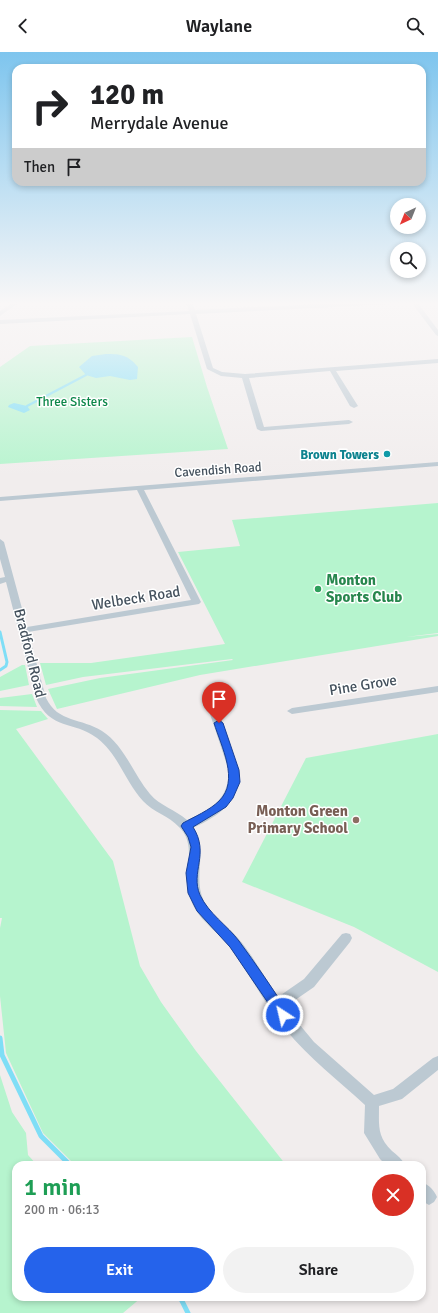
<!DOCTYPE html>
<meta charset="utf-8">
<style>
:root{--surface:#fff;--page:#f2f2f2;--text:#202124;--muted:#757577;--accent:#2563eb}
body{margin:0;font-family:Signika,sans-serif;background:var(--page);color:var(--text);height:100vh;display:flex;flex-direction:column;font-size:15px;white-space:nowrap}
*{box-sizing:border-box;margin:0}
p{font-size:13px;color:var(--muted)}
.icon{flex:none;width:22px;height:22px;fill:none;stroke:currentColor;stroke-width:2;stroke-linecap:round;stroke-linejoin:round}
.map{position:relative;flex:1;overflow:hidden}
.side{position:absolute;left:12px;top:1109px;width:414px;height:140px;display:flex;flex-direction:column;background:var(--surface);border-radius:12px;box-shadow:0 2px 6px #0003}
.side>*{flex:none}
.guide{position:absolute;left:12px;top:12px;width:414px;height:122px;border-radius:12px;box-shadow:0 2px 6px #0003;background:#fff;color:var(--text);overflow:hidden}
.needle{width:26px;rotate:223deg}
.fabs{position:absolute;left:390px;top:146px;display:grid;gap:8px}
.fabs a{display:grid;place-items:center;width:36px;height:36px;border-radius:50%;background:var(--surface);box-shadow:0 2px 6px #0003;font-size:20px}
.pin{position:absolute;display:grid;place-items:center;width:34px;height:34px;color:#fff;margin:-41px -17px;border-radius:50% 50% 50% 0;rotate:-45deg;box-shadow:0 0 4px #0007}
.pin .icon{rotate:45deg}
.me{position:absolute;width:44px;margin:-22px;rotate:325deg;stroke-linejoin:round;filter:drop-shadow(0 0 3px #0008)}
.turn{display:flex;align-items:center;gap:14px;height:84px;padding:0 12px;font-size:18px}
.turn .icon{width:52px;height:52px;stroke-width:2.5}
.turn b{display:block;font-size:28px;line-height:34px}
.then{display:flex;align-items:center;height:38px;padding:0 12px;background:#0003;gap:8px;font-size:15px}
.round{display:grid;place-items:center;flex:none;width:42px;height:42px;border-radius:21px;background:var(--page)}
.head{display:flex;align-items:center;justify-content:space-between;height:68px;padding:0 12px}
h1{font-size:24px;font-weight:600;line-height:30px;color:#1e9e55}
.primary-button{display:flex;gap:8px;margin-top:auto;padding:8px 12px}
.primary-button a{flex:1;height:46px;border-radius:24px;background:var(--accent);color:#fff;font-size:16px;font-weight:600;line-height:46px;text-align:center}
.primary-button a+a{background:var(--page);color:var(--text)}
header{display:flex;justify-content:space-between;align-items:center;height:52px;padding:0 12px;background:var(--surface);font-size:18px;font-weight:600}
.map>svg:first-child{display:block}
.green{fill:#b6f4ce}
.water{fill:#7fdef6}
.lines{fill:none;stroke-linecap:round;stroke-linejoin:round}
.stream-far2{stroke:#7fdef6;stroke-width:2.5}
.stream-far1{stroke:#7fdef6;stroke-width:3}
.stream{stroke:#7fdef6;stroke-width:5}
.street{fill:#bcc9d2;fill-rule:evenodd}
.route{fill:#2563eb;stroke:#184099}
.culture-dot{fill:#0f9aa8;stroke:#fff;stroke-width:1.5}
.leisure-dot{fill:#2e9e5b;stroke:#fff;stroke-width:1.5}
.education-dot{fill:#8d6e63;stroke:#fff;stroke-width:1.5}
.labels{text-anchor:middle;stroke-width:3;stroke-linejoin:round;paint-order:stroke}
.far-park-label{font-size:13px;fill:#0c8749;stroke:#fff}
.far-culture-label{font-size:13px;font-weight:bold;fill:#0d838f;stroke:#fff;text-anchor:end}
.far-street-label{font-size:13px;fill:#44515d;stroke:#fff}
.leisure-label{font-size:15px;font-weight:bold;fill:#27864d;stroke:#fff;text-anchor:start}
.street-label{font-size:15px;fill:#44515d;stroke:#fff}
.education-label{font-size:15px;font-weight:bold;fill:#785e54;stroke:#fff;text-anchor:end}
</style>
<header><svg class="icon" aria-label="back" viewBox="0 0 24 24"><path d="M15 5l-7 7 7 7"/></svg>Waylane<svg class="icon" aria-label="search" viewBox="0 0 24 24"><circle cx="10" cy="10" r="6"/><path d="M15 15l6 6"/></svg></header>
<div class="map">
<svg width="438" height="1261" viewBox="0 0 438 1261">
<rect width="100%" height="100%" fill="#f1eded"/>
<!-- green -->
<path class="green" d="M192,285L207,335L228,397L0,412V315L30,294Z
M438,451V581L406,585L438,582V584L200,623L57,657L48,637L100,626L233,608L232,607L83,625L46,633L40,611H91L225,592L178,500L240,494L232,468Z
M22,613H25L29,633L0,639V625Z
M32,642L37,655L0,654V646Z
M0,658L41,659L48,667L16,677L113,809L140,914L161,950L196,999L286,1113H75L43,1081L6,1001L0,944V876L2,866H0Z
M438,682V920L354,875L242,830L306,706Z
M0,1023L12,1060L26,1081L28,1103L37,1113H16V1245H142L123,1261H0Z"/>
<!-- water -->
<path class="water" d="M106,302C121,302 128,303 138,315L137,327L130,328L110,324L96,326L86,323L79,315L92,304Z
M14,351L27,354L30,358L24,361L8,355L9,353Z"/>
<g class="lines">
<!-- stream-far2 -->
<path class="stream-far2" d="M27,354L86,323"/>
<!-- stream-far1 -->
<path class="stream-far1" d="M0,580L7,610L6,614L0,618"/>
<!-- stream -->
<path class="stream" d="M0,986L2,1003L41,1084L70,1113
M180,1245L188,1261"/>
<!-- street -->
<path class="street" d="M14,250H20L0,264V259Z
M186,250H192L195,258L364,250H396L393,252L196,262L213,316L222,320L245,322L438,307V311L336,319L358,354L354,356L350,354L330,319L249,326L264,375L349,368L353,370L349,372L261,379L257,377L242,326L221,324L207,317L190,262L0,272V268L189,259Z
M411,250H417L438,278V284L436,283Z
M438,410V414L144,438L201,550L199,552L28,580L46,646C58,671 82,666 102,679C125,694 133,722 150,742C160,754 176,758 187,768C212,757 228,748 229,719L207,653L212,650L216,651L239,719C239,751 220,763 193,776C209,798 192,825 204,849C211,864 226,873 237,885C253,903 264,925 278,945L304,927L342,882L346,881L350,882L352,886L350,890L314,935L285,955L314,990L374,1043L393,1037L433,1006L438,1004V1018L402,1047L379,1054C379,1074 377,1084 392,1099C397,1103 402,1107 405,1113H386L380,1107L364,1081L365,1053C338,1028 309,1006 286,978C265,953 251,924 232,898C221,882 203,872 194,855C179,827 200,795 179,775C169,764 153,760 143,749C125,729 118,702 97,686C73,668 51,679 36,646L6,530L0,532V526L5,525L0,507V487L4,490L27,575L191,548L137,438L0,449V445Z
M438,634V640L292,662L287,659L292,656Z
M422,1130C429,1133 434,1138 437,1145L434,1150L429,1153L422,1149Z"/>
</g>
<!-- sky -->
<linearGradient id="sky" x2="0" y2="1"><stop stop-color="#7ec5ee"/><stop offset="0.59" stop-color="#f9f7f7"/><stop offset="1" stop-color="#f9f7f7" stop-opacity="0"/></linearGradient>
<rect width="438" height="426" fill="url(#sky)"/>
<!-- route -->
<path class="route" d="M219,668L223,671L239,718L240,730L233,746L226,755L193,775C210,802 190,820 200,843C209,862 227,873 239,889C256,912 272,936 288,960L289,963L288,967L283,969L279,967L230,895L197,859L188,841L186,821L191,795L188,785L181,774L183,771C194,765 210,758 219,749C240,729 221,694 214,671Z"/>
<!-- markers -->
<circle class="culture-dot" cx="387" cy="402" r="4"/>
<circle class="leisure-dot" cx="318" cy="537" r="4"/>
<circle class="education-dot" cx="356" cy="768" r="4"/>
<g class="labels">
<!-- far-park labels -->
<g class="far-park-label">
<text x="72" y="354">Three Sisters</text>
</g>
<!-- far-culture labels -->
<g class="far-culture-label">
<text x="379" y="407">Brown Towers</text>
</g>
<!-- far-street labels -->
<g class="far-street-label">
<text transform="translate(218 417) rotate(-4)" y="5">Cavendish Road</text>
</g>
<!-- leisure labels -->
<g class="leisure-label">
<text x="326" y="533">Monton<tspan x="326" dy="17">Sports Club</tspan></text>
</g>
<!-- street labels -->
<g class="street-label">
<text transform="translate(136 546) rotate(-9)" y="5">Welbeck Road</text>
<text transform="translate(30 601) rotate(76)" y="5">Bradford Road</text>
<text transform="translate(363 633) rotate(-9)" y="5">Pine Grove</text>
</g>
<!-- education labels -->
<g class="education-label">
<text x="348" y="764">Monton Green<tspan x="348" dy="17">Primary School</tspan></text>
</g>
</g>
</svg>
<div class="fabs">
<a><svg class="needle" viewBox="-14 -14 28 28"><path d="M0-13l5 13h-10z" fill="#e53935"/><path d="M0 13l5-13h-10z" fill="#757577"/></svg></a>
<a><svg class="icon" aria-label="search" viewBox="0 0 24 24"><circle cx="10" cy="10" r="6"/><path d="M15 15l6 6"/></svg></a>
</div>
<div class="pin" style="left:219px;top:671px;background:#d93025"><svg class="icon" aria-label="arrive" viewBox="0 0 24 24"><path d="M6 21V4h12l-3 4 3 4H6"/></svg></div>
<svg class="me" style="left:283px;top:963px" viewBox="-20 -20 40 40"><circle r="17" fill="#2563eb" stroke="#fff" stroke-width="3"/><path d="M0-11L8 9 0 5-8 9z" fill="#fff"/></svg>
<div class="guide">
<div class="turn"><svg class="icon" aria-label="right" viewBox="0 0 24 24"><path d="M7 20v-9h11M14 6l5 5-5 5"/></svg><div><b>120 m</b>Merrydale Avenue</div></div>
<div class="then">Then<svg class="icon" aria-label="arrive" viewBox="0 0 24 24"><path d="M6 21V4h12l-3 4 3 4H6"/></svg></div>
</div>
<section class="side">
<div class="head"><div><h1>1 min</h1><p>200 m · 06:13</p></div><a class="round" style="background:#d93025;color:#fff"><svg class="icon" aria-label="close" viewBox="0 0 24 24"><path d="M6 6l12 12M18 6L6 18"/></svg></a></div>
<div class="primary-button"><a>Exit</a><a>Share</a></div>
</section>
</div>
